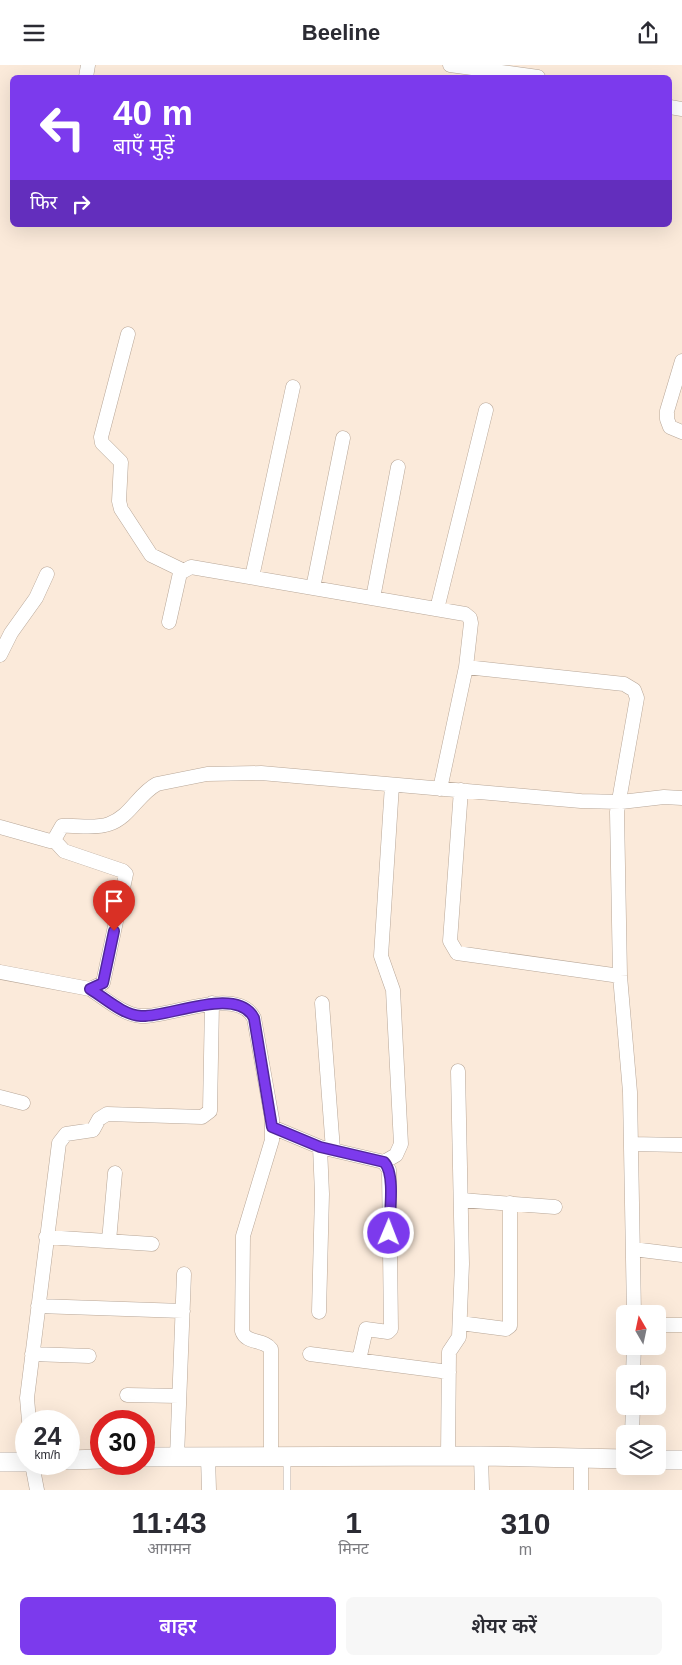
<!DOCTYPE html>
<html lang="hi">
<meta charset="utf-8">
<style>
:root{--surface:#fff;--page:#f7f7f7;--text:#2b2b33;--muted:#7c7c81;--accent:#7c3aed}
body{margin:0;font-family:Helvetica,"Noto Sans Devanagari",sans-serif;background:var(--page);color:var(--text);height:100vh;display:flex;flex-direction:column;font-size:19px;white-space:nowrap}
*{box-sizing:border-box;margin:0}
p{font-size:16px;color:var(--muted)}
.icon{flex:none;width:28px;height:28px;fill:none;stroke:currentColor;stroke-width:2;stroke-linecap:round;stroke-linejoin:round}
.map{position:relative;height:1425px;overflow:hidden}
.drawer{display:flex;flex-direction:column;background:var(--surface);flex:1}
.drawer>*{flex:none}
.guide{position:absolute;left:10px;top:10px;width:662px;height:152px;border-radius:8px;box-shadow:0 5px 20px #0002;background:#7c3aed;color:#fff;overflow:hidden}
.needle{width:32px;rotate:351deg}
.fabs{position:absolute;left:616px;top:1240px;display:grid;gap:10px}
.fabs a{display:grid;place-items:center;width:50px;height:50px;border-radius:8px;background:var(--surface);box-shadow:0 5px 20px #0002;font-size:25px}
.speed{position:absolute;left:15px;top:1345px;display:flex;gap:10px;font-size:25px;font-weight:700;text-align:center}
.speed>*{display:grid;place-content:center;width:65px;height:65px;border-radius:50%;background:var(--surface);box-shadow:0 5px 20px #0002;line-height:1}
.speed small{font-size:12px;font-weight:400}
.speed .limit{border:8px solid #d22;background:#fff;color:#111}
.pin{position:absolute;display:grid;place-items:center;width:42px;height:42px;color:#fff;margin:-51px -21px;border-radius:50% 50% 50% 0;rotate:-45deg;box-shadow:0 0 5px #0007}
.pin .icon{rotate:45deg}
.me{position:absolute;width:55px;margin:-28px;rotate:1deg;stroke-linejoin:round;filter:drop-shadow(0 0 4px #0008)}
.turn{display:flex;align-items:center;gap:18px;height:105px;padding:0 20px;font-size:22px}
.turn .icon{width:65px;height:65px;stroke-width:2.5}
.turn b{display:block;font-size:35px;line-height:42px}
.then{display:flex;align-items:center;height:48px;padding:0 20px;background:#0003;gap:10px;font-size:19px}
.eta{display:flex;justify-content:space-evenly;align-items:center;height:85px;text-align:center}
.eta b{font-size:30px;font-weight:600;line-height:35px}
.cta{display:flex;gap:10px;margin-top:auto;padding:10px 20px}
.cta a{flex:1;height:58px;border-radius:8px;background:var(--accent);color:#fff;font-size:20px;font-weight:600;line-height:58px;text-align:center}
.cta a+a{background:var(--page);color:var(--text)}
header{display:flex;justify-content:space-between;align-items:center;height:65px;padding:0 20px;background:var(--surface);font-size:22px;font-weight:600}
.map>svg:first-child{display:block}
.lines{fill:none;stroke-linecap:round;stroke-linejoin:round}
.lane-casing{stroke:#b8a798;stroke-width:8}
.street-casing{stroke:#b8a798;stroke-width:15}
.secondary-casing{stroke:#b8a798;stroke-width:20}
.lane{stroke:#fff;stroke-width:7}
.street{stroke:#fff;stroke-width:14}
.secondary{stroke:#fff;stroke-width:19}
.route-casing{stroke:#51269a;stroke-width:12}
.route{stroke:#7c3aed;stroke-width:9}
</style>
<header><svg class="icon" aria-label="menu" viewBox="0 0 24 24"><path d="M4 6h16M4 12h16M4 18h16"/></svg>Beeline<svg class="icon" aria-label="share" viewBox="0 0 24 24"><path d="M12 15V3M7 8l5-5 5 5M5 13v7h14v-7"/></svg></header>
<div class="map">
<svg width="682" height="1425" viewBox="0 0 682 1425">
<rect width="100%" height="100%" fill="#fbeada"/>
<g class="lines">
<defs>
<path id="lane" d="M287,1425V1393"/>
<path id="street" d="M450,0L538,12
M86,12L88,0
M670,42L682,44
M128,269L101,372L102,378L121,397L119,436L121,444L151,490L182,505
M682,296L667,346V354L670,362L682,367
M252,512L293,322
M313,523L343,373
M373,533L398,402
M437,544L486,345
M169,557L180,508L191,502L465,549L470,553L471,558L466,602L440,724
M0,590L11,568L36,533L47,509
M466,602L624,619L634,625L637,633L617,747L620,911L630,1027L634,1249
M461,725L450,876L457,888L620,911
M0,762L50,776L54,775L62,761C77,760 95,764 109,759C130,752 138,729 157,719L207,709L261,708L581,736L621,737L664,732L682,733
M0,907L90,924L103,918L126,809L123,806L64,786L54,775
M90,924C105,933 123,950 141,951C168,953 237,920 254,953L272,1054V1075L243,1171L242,1266C246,1279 264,1274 271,1284V1392
M322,938L333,1085
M0,1032L23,1038
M272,1062L320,1082L384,1097L389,1105L391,1264L388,1267L366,1264L359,1295
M631,1079L682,1080
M384,1097L396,1090L401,1079L393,925L381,891L392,720
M461,1135L555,1142
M46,1172L152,1179
M109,1176L115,1108
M633,1184L682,1190
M38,1241L183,1246
M319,1247L322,1129L320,1082
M460,1258L506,1264L510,1261V1138
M658,1260H682
M32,1289L89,1291
M310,1289L449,1307
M633,1309L634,1281
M127,1330L179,1331
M29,1356L27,1333L59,1078L66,1069L93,1065L99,1054L107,1049L202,1052L210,1046L212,938
M632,1369L633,1341
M448,1391L449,1287L459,1272L462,1199L458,1006
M481,1391L482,1425
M177,1392L184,1209
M208,1392L209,1425
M32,1399L37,1425
M581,1425V1393"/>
<path id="secondary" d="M144,1392L481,1391L625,1394
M69,1395L101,1394
M658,1395H682
M0,1397H26"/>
</defs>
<!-- lane casing -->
<use href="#lane" class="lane-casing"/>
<!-- street casing -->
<use href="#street" class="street-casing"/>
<!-- secondary casing -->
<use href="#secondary" class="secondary-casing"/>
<!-- lane -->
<use href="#lane" class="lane"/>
<!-- street -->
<use href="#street" class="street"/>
<!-- secondary -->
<use href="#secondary" class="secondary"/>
</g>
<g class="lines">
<defs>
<path id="route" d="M114,866L103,918L90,924C105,933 123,950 141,951C168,953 237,920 254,953L272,1062L320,1082L384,1097C396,1109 389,1151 389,1168"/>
</defs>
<!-- route casing -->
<use href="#route" class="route-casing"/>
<!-- route -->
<use href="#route" class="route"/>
</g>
</svg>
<div class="fabs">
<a><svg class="needle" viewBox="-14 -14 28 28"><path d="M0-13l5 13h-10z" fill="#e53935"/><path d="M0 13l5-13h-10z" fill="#7c7c81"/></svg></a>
<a><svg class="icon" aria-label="sound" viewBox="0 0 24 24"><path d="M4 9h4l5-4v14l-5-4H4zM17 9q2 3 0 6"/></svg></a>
<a><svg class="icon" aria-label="layers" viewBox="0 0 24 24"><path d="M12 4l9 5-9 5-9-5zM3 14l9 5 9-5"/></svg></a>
</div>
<div class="speed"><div>24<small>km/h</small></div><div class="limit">30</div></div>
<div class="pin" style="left:114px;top:866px;background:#d93025"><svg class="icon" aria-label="arrive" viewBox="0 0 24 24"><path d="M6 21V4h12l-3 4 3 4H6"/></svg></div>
<svg class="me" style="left:389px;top:1168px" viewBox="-20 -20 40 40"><circle r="17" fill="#7c3aed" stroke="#fff" stroke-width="3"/><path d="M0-11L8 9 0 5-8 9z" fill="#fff"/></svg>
<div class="guide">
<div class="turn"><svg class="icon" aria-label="left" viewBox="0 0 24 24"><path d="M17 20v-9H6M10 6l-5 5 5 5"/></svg><div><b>40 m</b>बाएँ मुड़ें</div></div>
<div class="then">फिर<svg class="icon" aria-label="right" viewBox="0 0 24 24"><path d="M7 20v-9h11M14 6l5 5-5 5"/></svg></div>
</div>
</div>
<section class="drawer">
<div class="eta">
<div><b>11:43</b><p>आगमन</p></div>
<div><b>1</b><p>मिनट</p></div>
<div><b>310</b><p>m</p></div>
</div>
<div class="cta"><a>बाहर</a><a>शेयर करें</a></div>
</section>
